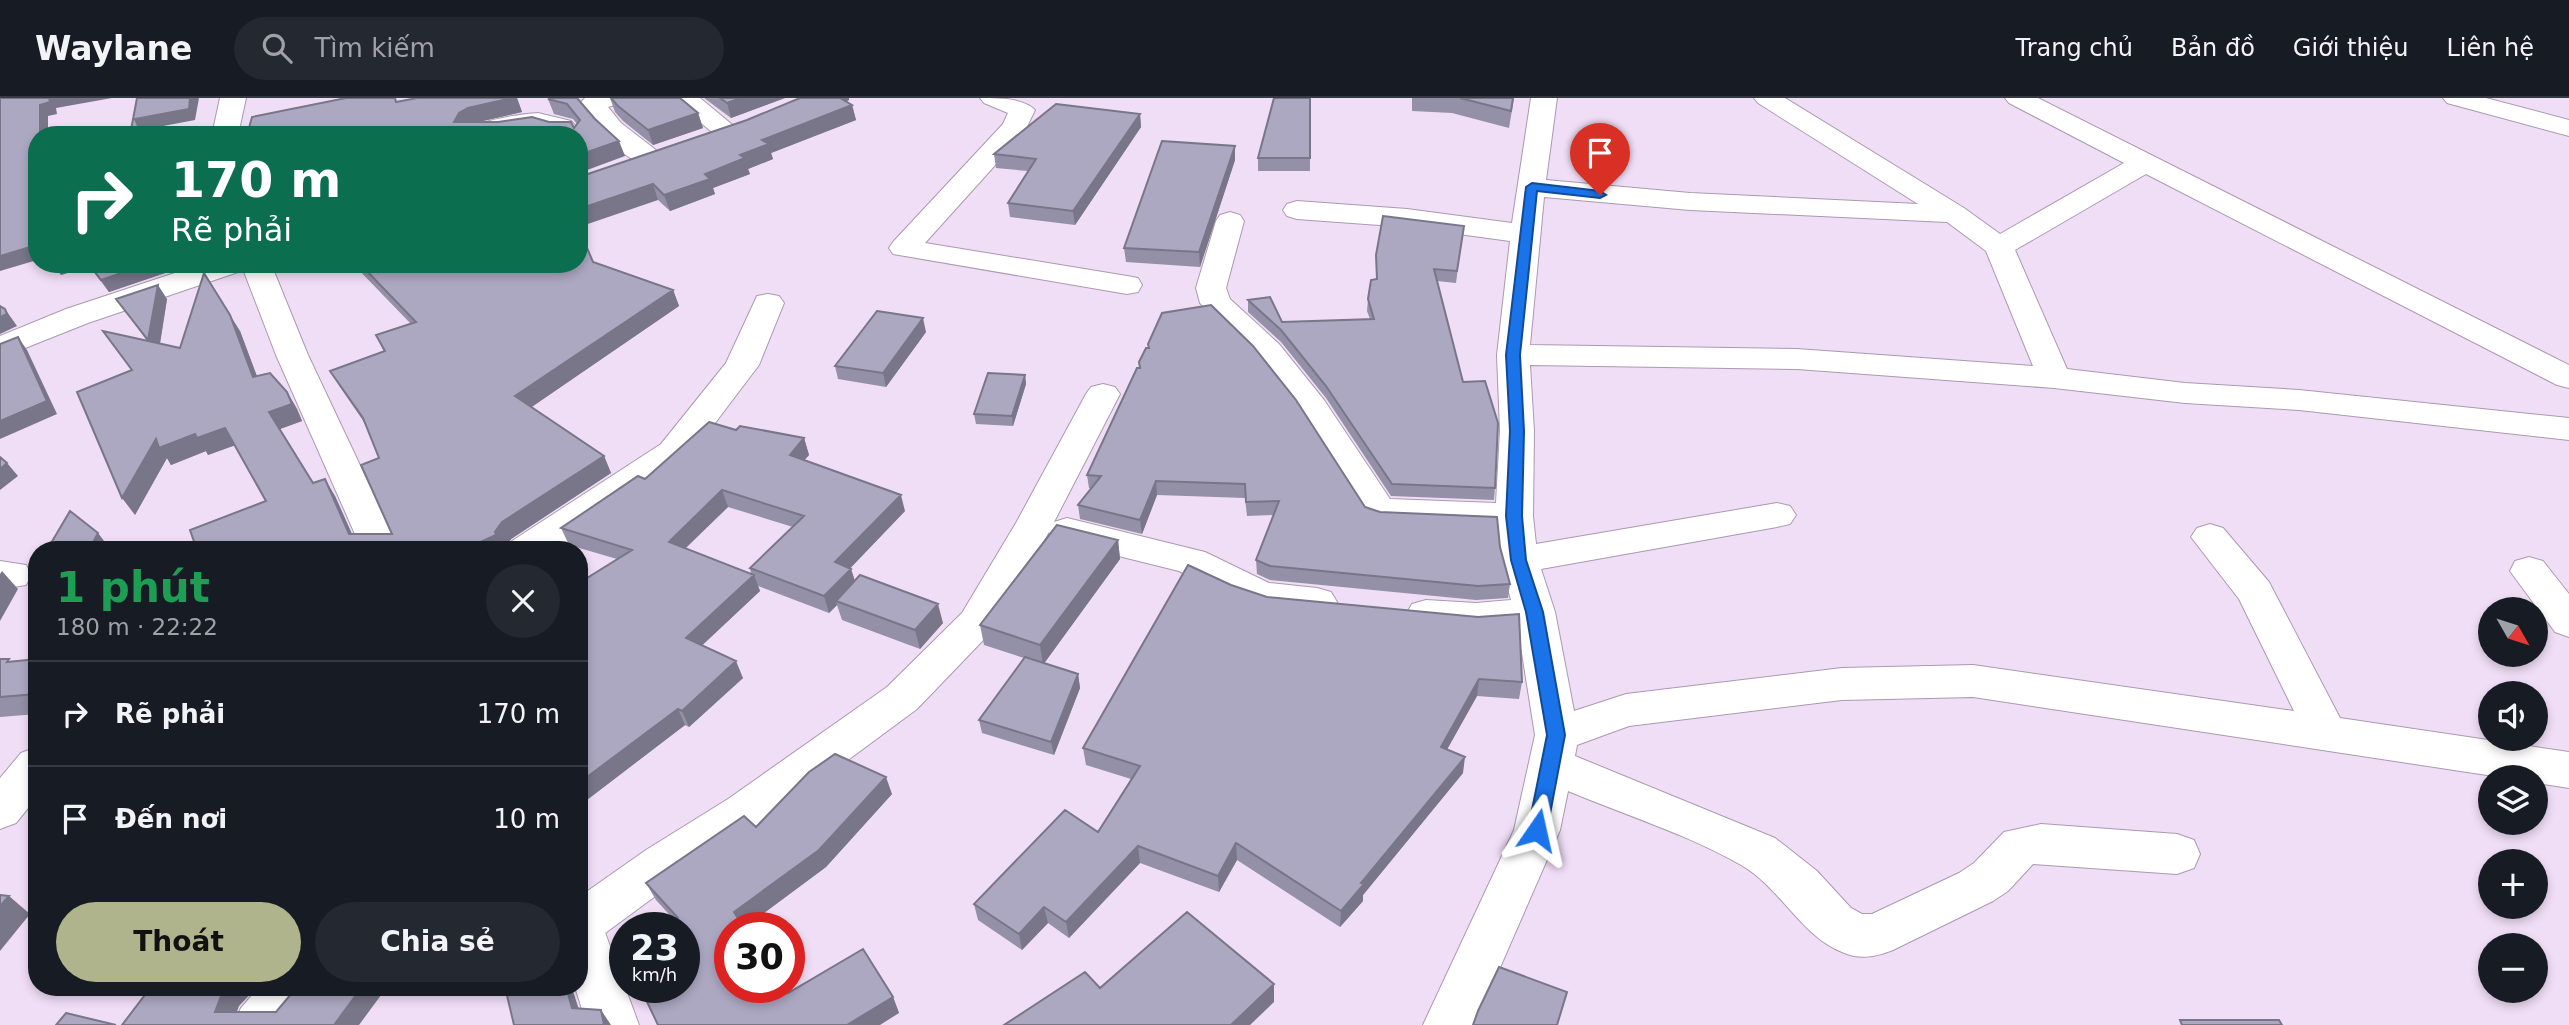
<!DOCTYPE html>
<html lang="vi">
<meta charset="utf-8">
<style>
:root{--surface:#171b24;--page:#242831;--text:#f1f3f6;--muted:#9ea1a6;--line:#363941;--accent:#b0b48c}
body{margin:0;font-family:"DejaVu Sans",sans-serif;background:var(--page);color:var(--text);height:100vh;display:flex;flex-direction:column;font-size:26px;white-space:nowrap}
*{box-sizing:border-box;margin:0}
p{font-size:23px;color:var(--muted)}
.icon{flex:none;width:38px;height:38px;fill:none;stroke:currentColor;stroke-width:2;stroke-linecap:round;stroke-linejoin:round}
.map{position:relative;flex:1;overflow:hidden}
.details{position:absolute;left:28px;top:443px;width:560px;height:455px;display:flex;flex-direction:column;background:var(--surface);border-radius:28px;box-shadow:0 4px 10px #0003}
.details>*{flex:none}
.banner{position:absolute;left:28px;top:28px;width:560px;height:147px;border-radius:28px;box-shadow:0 4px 10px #0003;background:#0b6e4f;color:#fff;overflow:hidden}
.needle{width:46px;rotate:129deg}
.tools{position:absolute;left:2478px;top:499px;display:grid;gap:14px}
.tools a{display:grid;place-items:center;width:70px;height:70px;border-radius:50%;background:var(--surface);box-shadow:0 4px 10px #0003;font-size:35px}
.speed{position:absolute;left:609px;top:814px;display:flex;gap:14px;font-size:35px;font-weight:700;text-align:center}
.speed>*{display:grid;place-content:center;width:91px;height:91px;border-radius:50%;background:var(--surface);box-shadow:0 4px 10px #0003;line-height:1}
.speed small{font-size:18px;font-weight:400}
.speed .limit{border:10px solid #d22;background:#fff;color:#111}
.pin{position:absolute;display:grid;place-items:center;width:60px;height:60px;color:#fff;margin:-72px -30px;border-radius:50% 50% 50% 0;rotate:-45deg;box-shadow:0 0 7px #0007}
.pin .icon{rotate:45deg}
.me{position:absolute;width:77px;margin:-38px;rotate:11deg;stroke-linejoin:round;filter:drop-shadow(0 0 5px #0008)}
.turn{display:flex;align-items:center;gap:24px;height:147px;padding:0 28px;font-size:32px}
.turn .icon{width:91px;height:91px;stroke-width:2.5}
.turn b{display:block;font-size:49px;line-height:60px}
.round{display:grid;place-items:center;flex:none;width:74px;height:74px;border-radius:37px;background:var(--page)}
.summary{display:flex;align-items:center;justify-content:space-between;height:119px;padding:0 28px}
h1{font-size:42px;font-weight:700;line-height:52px;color:#1e9e55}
.primary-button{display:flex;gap:14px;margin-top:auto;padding:14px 28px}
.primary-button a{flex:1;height:80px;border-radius:42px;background:var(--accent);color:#111;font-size:28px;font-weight:700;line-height:80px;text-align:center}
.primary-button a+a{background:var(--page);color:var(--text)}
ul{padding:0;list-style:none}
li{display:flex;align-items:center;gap:21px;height:105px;padding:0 28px;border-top:2px solid var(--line)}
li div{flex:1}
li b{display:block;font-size:26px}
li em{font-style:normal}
header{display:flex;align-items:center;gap:42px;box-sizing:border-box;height:98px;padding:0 35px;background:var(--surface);border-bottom:2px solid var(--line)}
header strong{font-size:33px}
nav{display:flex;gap:38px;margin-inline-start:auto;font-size:24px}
.search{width:490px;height:63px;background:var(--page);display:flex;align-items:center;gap:18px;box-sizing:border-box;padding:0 24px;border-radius:38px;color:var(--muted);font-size:26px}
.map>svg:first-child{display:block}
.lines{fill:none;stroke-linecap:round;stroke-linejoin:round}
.street-casing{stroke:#ab99b0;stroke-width:2}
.secondary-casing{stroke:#ab99b0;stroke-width:2}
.street{fill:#fff;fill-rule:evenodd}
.secondary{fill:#fff;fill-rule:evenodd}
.wall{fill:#9490a7;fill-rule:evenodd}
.shaded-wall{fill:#787688}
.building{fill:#aca8c2;stroke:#787688;stroke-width:2}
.route{fill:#1a73e8;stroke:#114b97;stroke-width:2}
</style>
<header>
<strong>Waylane</strong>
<div class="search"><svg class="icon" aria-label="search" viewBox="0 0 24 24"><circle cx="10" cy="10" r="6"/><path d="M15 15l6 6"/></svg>Tìm kiếm</div>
<nav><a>Trang chủ</a><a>Bản đồ</a><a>Giới thiệu</a><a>Liên hệ</a></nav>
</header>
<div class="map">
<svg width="2569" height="927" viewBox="0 0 2569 927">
<rect width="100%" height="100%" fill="#f0def6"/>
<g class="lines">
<defs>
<path id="street" d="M626,0L622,5L608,9L621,25L661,56L665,62L661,68C632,75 594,28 579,6L585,0Z
M671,0H700L741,34L737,40L728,42L719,40Z
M980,0C998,0 1023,0 1035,12L1024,35L925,145L1127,178L1138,180L1142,187L1138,194L1127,196L893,156L889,150L893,144L1003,26L1008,15L984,5Z
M1531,0H1557L1546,82L1690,95L1918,106L1758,5L1754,0H1785L1964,110L2000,136L2124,65L2009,5L2005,0H2038L2569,267V290L2557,287L2146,76L2015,152L2067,271L2185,285L2299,292L2569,320V342L2299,312L2185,305L2054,290L1797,271L1530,267L1534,333L1533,418L1536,446L1777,405L1790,408L1796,417L1790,426L1777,429L1541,471L1555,514L1574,613L1626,596L1842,570L1973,567L2294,613L2239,501L2191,439L2197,430L2210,426L2223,430L2269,484L2340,620L2569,654V690L2536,685V679H2500L1973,599L1842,602L1629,628L1577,647L1575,658L1775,740L1817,773L1851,810L1862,816H1872L1959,775L1974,765L2004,734L2041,726L2177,736L2194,742L2200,756L2194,770L2177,776L2033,766L2008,793L1993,803L1893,852C1875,859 1860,862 1842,854C1801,838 1780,789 1741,767C1687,736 1625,717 1568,693L1560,732L1475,927H1423L1514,732L1535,637L1518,530C1483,533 1446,536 1412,526L1406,516L1412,506L1426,502L1476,505L1511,502L1500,462L1497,430L1379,425L1366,422L1298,314L1255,260L1200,205L1196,190L1216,123L1220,117L1230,114L1240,117L1244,123L1226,190L1230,201L1279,246L1324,302L1390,401L1496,405L1500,333L1497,257L1510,143L1407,129L1297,121L1287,118L1283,112L1287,106L1297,103L1407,111L1512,125ZM1544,99L1690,112L1947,124L1986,153L2033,268L1797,251L1530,247Z
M2443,0H2486L2569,22V38L2447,5Z
M538,15L571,23L583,37L579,43V37H555L538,31L504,37H462C471,23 521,16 538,15Z
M202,166H248L244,172L88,225L0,260V238L66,211Z
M768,196L779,198L784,205L759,267L687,362L557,452H506L512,443L661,346L726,265L757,198Z
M1103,286L1115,289L1120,296L1054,424L1067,420L1205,454L1269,485L1317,490L1331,494L1337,504L1331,514L1317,518L1267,513L1232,502L1179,473L1054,442L1049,434L990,535L917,611L760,727L680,780L597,841L579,847V799L646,752L728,701L887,589L962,515L1016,425L1086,296L1091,289Z
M2529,459L2543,463L2569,496V539L2555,534L2510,473L2515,463Z
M0,463L26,467L31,477L26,487L0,491Z
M37,649V699L16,725L0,731V680L21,655Z
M259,889H316L309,905L291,927H233L241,910Z"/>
<path id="secondary" d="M220,0H246L238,37H212Z
M241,166H271L308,257L400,452H362L276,257Z
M579,804L596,810L639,927H587L575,889H579Z"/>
</defs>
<!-- street casing -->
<use href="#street" class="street-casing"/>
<!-- secondary casing -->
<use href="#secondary" class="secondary-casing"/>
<!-- street -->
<use href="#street" class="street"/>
<!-- secondary -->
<use href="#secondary" class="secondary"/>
</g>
<!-- wall -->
<path class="wall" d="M417,0H517L522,14L479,24H549L574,30L577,26L573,21L554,16L548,1L577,0L625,58L247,37Z
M610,0L698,15L703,30L653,47L623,23L615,14Z
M704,0H785L731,20Z
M1310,0V73H1258V60Z
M1412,0H1514L1509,30L1452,15L1412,13Z
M849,2L847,4L852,7L856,22L771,55L773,61L748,71L750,76L713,90L715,96L670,113L658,102L579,79Z
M1140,16L1141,29L1075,127L1010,119L1008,105L1028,73L996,70L994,56Z
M1235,48V62L1200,169L1126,164L1124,150Z
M1462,139L1456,185L1437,183L1463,284L1495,390L1494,402L1391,398L1326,300L1281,244L1248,214V202L1282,224L1370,221L1367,213L1368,201L1376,181V157Z
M593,164L673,192L679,208L531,309L604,358L611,375L511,441L504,452H197L266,403L234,347L208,357L206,353L171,367L167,360L135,417L132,273L103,233L147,243L116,201H167L160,246L180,250L240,233L257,278L287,294L297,311L302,323L280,331L313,385L335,398L352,436H392L379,360L366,327L340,289L330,273L384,254L376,237L411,226L353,166H579Z
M53,166H172L171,173L109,194L89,168L61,177Z
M926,234L886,289L838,281L835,268Z
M1148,246L1365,409L1500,449L1510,486L1508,500L1476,502L1270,482L1257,476L1256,462L1274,417L1247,418L1245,400L1157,397L1142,436L1080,421L1078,407L1091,391L1089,390L1087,377L1140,270L1148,250Z
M1025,277L1026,286L1013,328L976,326L974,316Z
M736,332L804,340L809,357L804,362L905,413L850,470L851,471L855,483L943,525L920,551L842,522L837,507L829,515L758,488L760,493L702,547L743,580L689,629L685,627L579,708V485L617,461L569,447L561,430L645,381ZM728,409L793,429L750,470L751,476L686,450Z
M1118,442L1120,461L1044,565L1078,576L1080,590L1054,657L982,635L979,622L1024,560L984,547L980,527Z
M1231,487L1522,584L1519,601L1477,598L1447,651L1463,675L1363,797V803L1340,829L1237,762L1219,794L1140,765L1069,840L1048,825L1022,852L978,822L974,806L1098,734L1131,681L1086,667L1083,650Z
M0,561L12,564L37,561V616L0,619Z
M892,696L826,769L744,830L788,895L893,899L899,915L658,927L675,823L656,802L646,785Z"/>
<!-- shaded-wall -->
<path class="shaded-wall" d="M49,0H112L56,10L57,16L48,18V37H40V7Z
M190,0H199L195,22L142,32L144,37H142L135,21Z
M512,0H517L522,14L474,25L454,24L459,15L468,10Z
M741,0H785L731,20L727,5Z
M831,0H849V2L833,9Z
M852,7L856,22L771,55L773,61L748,71L750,76L713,90L715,96L670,113L664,97L740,57L762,42Z
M698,15L703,30L653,47L648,32Z
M1140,16L1141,29L1075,127L1073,113Z
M619,43L625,58L579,75V57Z
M1235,48V62L1200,169L1199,154Z
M653,86L658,102L579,129V111Z
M37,147V162L0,173V158Z
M53,166H88L89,168L61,177Z
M148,166H172L171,173L109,194L101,182Z
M273,166H298L277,173Z
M158,187L167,201L158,257L148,242Z
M673,192L679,208L523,315L515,298Z
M5,211L17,228L0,236V219Z
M230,217L240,233L263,295L253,279Z
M923,220L926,234L886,289L883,275Z
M18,239L27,252L57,316L0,341V323Z
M1025,277L1026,286L1013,328L1012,318Z
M287,294L297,311L302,323L280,331L269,314Z
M225,330L236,347L208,357L206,353L171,367L167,360L135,417L122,400L156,341L195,336Z
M804,340L809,357L795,373L790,357Z
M604,358L611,375L511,441L504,452H463L495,434L502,424Z
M7,365L18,378L0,392V371Z
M325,381L335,398L359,452L349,436Z
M1156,383L1157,397L1142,436L1140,422Z
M722,392L728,409L675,460L669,444Z
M901,397L905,413L840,481L835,464Z
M98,435L111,452H89Z
M1118,442L1120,461L1043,567L1040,547Z
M851,471L856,487L836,503L837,507L829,515L824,498Z
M2,473L18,491L0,523V476Z
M754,477L760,493L693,556L686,540Z
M938,506L943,525L920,551L915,532Z
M736,563L743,580L689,629L682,613Z
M1078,576L1080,590L1054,657L1051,644Z
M1479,581L1477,598L1439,666L1441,649Z
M678,611L685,627L579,708V685Z
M1465,659L1463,675L1363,797V803L1340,829L1341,813L1361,785Z
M886,679L892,696L826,769L744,830L734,814Z
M1236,745L1237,762L1219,794L1218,778Z
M1138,748L1140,765L1069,840L1066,824Z
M9,798L30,816L0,853V808Z
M1044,809L1048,825L1022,852L1019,836Z
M1274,886V904L1250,927H1231Z
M227,889H257L239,908L232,927L215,914L223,893Z
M362,889H387L359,927H334Z
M566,889H573L572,890L584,927L572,910Z
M893,899L899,915L880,927H847Z
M601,912L611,927H604Z"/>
<!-- building -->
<path class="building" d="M0,0H49L50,4L40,7V37H37V147L0,158Z
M137,0H190L189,11L135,21L142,37H130Z
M346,0H395L396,4L417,0H512L468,10L459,15L454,24H498L532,19L549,24H571L574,30L580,22L567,6L548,1L553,0H577L595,21L619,43L579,57V37H247L252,19Z
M611,0H680L698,15L648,32L618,8Z
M720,0H741L727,5Z
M800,0H840L852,7L762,42L769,46L740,57L745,60L705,76L710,81L664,97L653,86L579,111V79L747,22Z
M1274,0H1310V60H1258Z
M1460,0H1513L1511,13Z
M1056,6L1140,16L1073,113L1008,105L1036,61L994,56Z
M1162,43L1235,48L1199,154L1124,150Z
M1383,118L1464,128L1457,173L1434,171L1463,284L1485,283L1498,325L1495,390L1392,386L1326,288L1281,232L1248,202L1270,199L1282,224L1374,221L1368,201L1371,182L1377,181L1376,157Z
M579,131L593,164L673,192L515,298L604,358L502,424L495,434L496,437L463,452H197L190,432L266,403L225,330L197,340L195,336L159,350L156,341L122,400L77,294L132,272L103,233L180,250L204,175L230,217L253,279L270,275L287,294L292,306L269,314L313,385L325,381L349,436H392L361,367L379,360L363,320L330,273L385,253L376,237L416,224L360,166H579Z
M89,166H148L101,182Z
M158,187L148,242L116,201Z
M1211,207L1253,248L1296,302L1365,409L1380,414L1497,419L1500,449L1510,486L1478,488L1270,468L1256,462L1279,403L1246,404L1245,386L1156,383L1140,422L1078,407L1101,378L1087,377L1137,270H1140L1139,264L1146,250H1149L1148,246L1162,215Z
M0,208L5,211L7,216L0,219Z
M877,213L923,220L883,275L835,268Z
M18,239L47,303L0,323V246Z
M988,275L1025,277L1012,318L974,316Z
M709,324L736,332L740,328L804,340L790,357L901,397L835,464L851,471L824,498L750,470L804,418L722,392L669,444L754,477L686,540L736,563L682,613L678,611L579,685V485L632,452L561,430L638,378L645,381Z
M0,359L7,365L0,371Z
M70,413L98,435L89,452H47Z
M1057,427L1118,442L1040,547L980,527Z
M1188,467L1231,487L1267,499L1478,519L1519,516L1522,584L1479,581L1441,649L1465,659L1361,785L1364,786L1341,813L1236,745L1218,778L1138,748L1066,824L1044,809L1019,836L974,806L1065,712L1098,734L1140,668L1083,650Z
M860,477L938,506L915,532L836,503Z
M1025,559L1078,576L1051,644L979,622Z
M0,561H9L7,564L37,561V596L0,599Z
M835,656L886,679L819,752L734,814L744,830H730V889H785L788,895L863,851L893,899L847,927H658L640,889H684V830H666L678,820L646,785L744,718L756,729L809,674Z
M0,797L9,798L0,808Z
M1187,814L1274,886L1231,927H1004L1085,874L1100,890Z
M1499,869L1567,894L1557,927H1473L1478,913Z
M151,889H227L223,893L215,914H276L297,889H362L334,927H122Z
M505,889H566L572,910L601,912L604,927H514Z
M66,915L116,927H56Z
M2180,922H2279L2282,927H2182Z"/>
<!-- route -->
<path class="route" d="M1532,85L1600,93L1606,97L1600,100L1537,93L1520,257L1524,333L1522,418L1526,462L1543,514L1565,637L1547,732L1544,738L1537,740L1530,738L1528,732L1547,637L1526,514L1511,462L1506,418L1510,333L1506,257L1526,89Z"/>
</svg>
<div class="tools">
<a><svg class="needle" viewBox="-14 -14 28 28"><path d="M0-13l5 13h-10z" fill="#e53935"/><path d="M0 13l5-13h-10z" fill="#9ea1a6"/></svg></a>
<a><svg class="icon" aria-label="sound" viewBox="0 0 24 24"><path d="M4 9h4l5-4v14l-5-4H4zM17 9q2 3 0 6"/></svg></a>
<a><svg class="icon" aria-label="layers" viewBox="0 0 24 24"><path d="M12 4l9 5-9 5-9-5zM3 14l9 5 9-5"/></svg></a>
<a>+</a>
<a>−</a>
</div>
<div class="speed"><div>23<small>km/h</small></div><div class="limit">30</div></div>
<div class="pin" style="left:1600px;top:97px;background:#d93025"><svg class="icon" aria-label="arrive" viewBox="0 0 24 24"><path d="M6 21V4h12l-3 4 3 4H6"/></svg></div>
<svg class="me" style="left:1537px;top:732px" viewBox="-20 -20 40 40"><path d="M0-17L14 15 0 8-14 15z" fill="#1a73e8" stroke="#fff" stroke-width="4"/></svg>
<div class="banner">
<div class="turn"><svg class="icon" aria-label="right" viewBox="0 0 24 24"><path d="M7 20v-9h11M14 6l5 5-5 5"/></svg><div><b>170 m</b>Rẽ phải</div></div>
</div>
<section class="details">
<div class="summary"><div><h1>1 phút</h1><p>180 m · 22:22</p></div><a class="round"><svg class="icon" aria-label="close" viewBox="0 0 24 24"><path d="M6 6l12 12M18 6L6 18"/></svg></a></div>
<ul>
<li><svg class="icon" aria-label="right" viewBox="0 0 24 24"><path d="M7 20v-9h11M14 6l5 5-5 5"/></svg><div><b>Rẽ phải</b></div><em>170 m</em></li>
<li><svg class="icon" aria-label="arrive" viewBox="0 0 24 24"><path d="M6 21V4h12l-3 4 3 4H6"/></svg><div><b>Đến nơi</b></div><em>10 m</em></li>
</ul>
<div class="primary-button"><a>Thoát</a><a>Chia sẻ</a></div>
</section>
</div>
